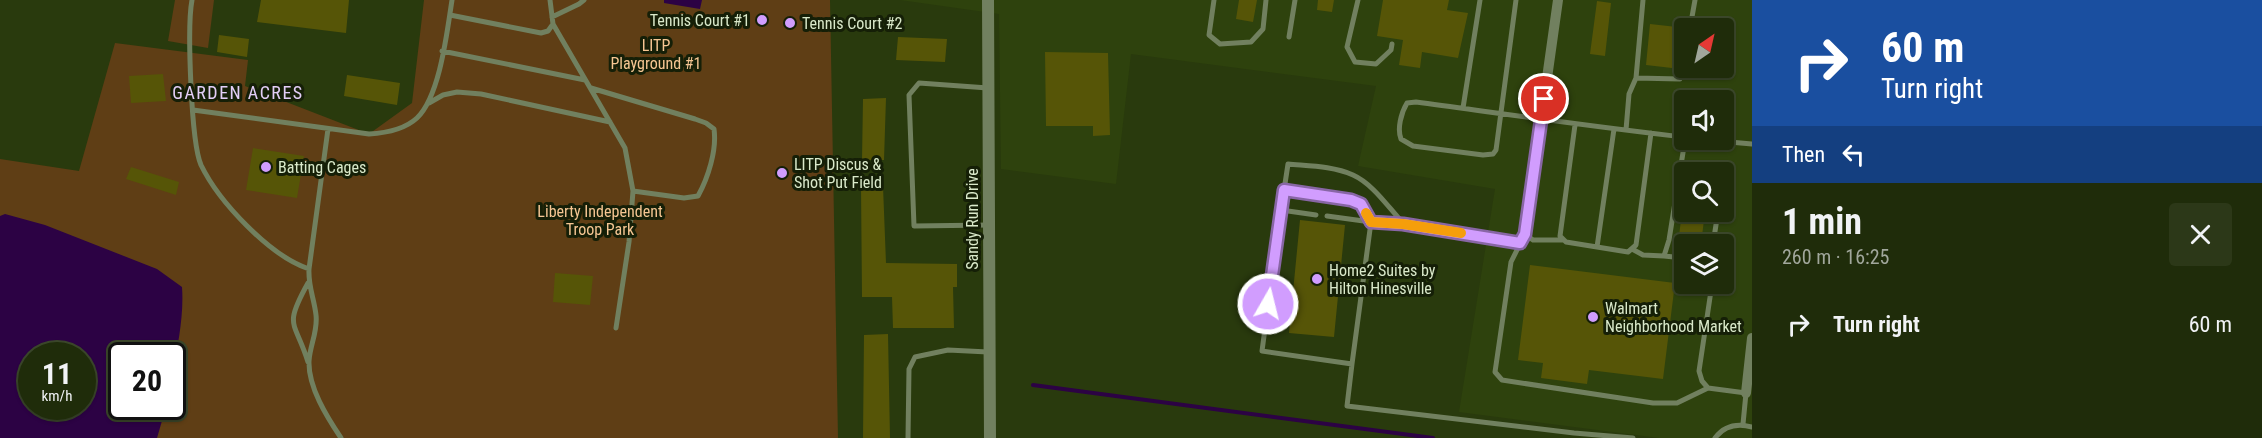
<!DOCTYPE html>
<meta charset="utf-8">
<style>
:root{--surface:#1f2c0a;--page:#2c3818;--text:#f1f3f6;--muted:#a1a79c;--line:#3c482b}
body{margin:0;font-family:"Roboto Condensed",sans-serif;background:var(--page);color:var(--text);height:100vh;display:flex;flex-direction:column;font-size:22px;white-space:nowrap}
*{box-sizing:border-box;margin:0}
p{font-size:20px;color:var(--muted)}
.icon{flex:none;width:33px;height:33px;fill:none;stroke:currentColor;stroke-width:2;stroke-linecap:round;stroke-linejoin:round}
.map{position:relative;flex:1;overflow:hidden}
.drawer{display:flex;flex-direction:column;background:var(--surface);width:510px}
.drawer>*{flex:none}
.guide{background:#1a4fa0;color:#fff;overflow:hidden}
.needle{width:39px;rotate:34deg}
.tools{position:absolute;left:1674px;top:18px;display:grid;gap:12px}
.tools a{display:grid;place-items:center;width:60px;height:60px;border-radius:6px;background:var(--surface);box-shadow:0 2px 4px #0004,0 0 0 2px var(--line);font-size:30px}
.speed{position:absolute;left:18px;top:342px;display:flex;gap:12px;font-size:30px;font-weight:700;text-align:center}
.speed>*{display:grid;place-content:center;width:78px;height:78px;border-radius:50%;background:var(--surface);box-shadow:0 2px 4px #0004,0 0 0 2px var(--line);line-height:1}
.speed small{font-size:15px;font-weight:400}
.speed .limit{border:3px solid #111;border-radius:9px;background:#fff;color:#111}
.pin{position:absolute;display:grid;place-items:center;width:51px;height:51px;color:#fff;margin:-26px;border:3px solid #fff;border-radius:50%;box-shadow:0 2px 6px #0007}
.me{position:absolute;width:66px;margin:-33px;rotate:8deg;stroke-linejoin:round;filter:drop-shadow(0 0 4px #0008)}
.turn{display:flex;align-items:center;gap:21px;height:126px;padding:0 30px;font-size:27px}
.turn .icon{width:78px;height:78px;stroke-width:2.5}
.turn b{display:block;font-size:42px;line-height:51px}
.then{display:flex;align-items:center;height:57px;padding:0 30px;background:#0003;gap:12px;font-size:22px}
.round{display:grid;place-items:center;flex:none;width:63px;height:63px;border-radius:6px;background:var(--page)}
.headline{display:flex;align-items:center;justify-content:space-between;height:102px;padding:0 30px}
h1{font-size:36px;font-weight:700;line-height:45px}
ul{padding:0;list-style:none}
li{display:flex;align-items:center;gap:18px;height:78px;padding:0 30px}
li div{flex:1}
li b{display:block;font-size:22px}
li em{font-style:normal}
main{display:flex;flex:1;min-height:0}
.map>svg:first-child{display:block}
.built{fill:#2e420d;fill-rule:evenodd}
.green{fill:#5f3e15;fill-rule:evenodd}
.water{fill:#2c0244;fill-rule:evenodd}
.lines{fill:none;stroke-linecap:round;stroke-linejoin:round}
.stream{stroke:#2c0244;stroke-width:4}
.building{fill:#565507}
.service{stroke:#71805f;stroke-width:5}
.minor{stroke:#71805f;stroke-width:10}
.tertiary{stroke:#71805f;stroke-width:12}
.route-casing{stroke:#8866a5;stroke-width:15}
.route{stroke:#d19dfe;stroke-width:10}
.slow{stroke:#f59e0b;stroke-width:10}
.poi-dot{fill:#d19dfe;stroke:#151f07;stroke-width:2}
.labels{text-anchor:middle;stroke-width:6;stroke-linejoin:round;paint-order:stroke}
.poi-label{font-size:16px;fill:#dae9ca;stroke:#151f07;text-anchor:start}
.park-label{font-size:16px;fill:#f6c693;stroke:#151f07}
.street-label{font-size:16px;fill:#dae9ca;stroke:#151f07}
.neighbourhood-label{font-size:18px;letter-spacing:1.5px;fill:#e3cef7;stroke:#151f07}
</style>
<main>
<div class="map">
<svg width="1752" height="438" viewBox="0 0 1752 438">
<rect width="100%" height="100%" fill="#293a0d"/>
<!-- built -->
<path class="built" d="M900,0H1752V438H1659L1459,412L1495,189L1358,166L1376,86L1131,54L1116,184L1001,169L999,14ZM1684,28H1724V68H1684ZM1684,100H1724V140H1684ZM1684,172H1724V212H1684ZM1684,244H1724V284H1684Z"/>
<!-- green -->
<path class="green" d="M175,0H214L208,48L168,41Z
M424,0H830L838,438H0V159L79,171L115,43L248,60L245,86L369,134L412,103ZM32,356H82V406H32ZM122,356H172V406H122Z"/>
<!-- water -->
<path class="water" d="M664,0H702L700,9L664,3Z
M5,214L45,225L157,269L182,287C184,315 178,344 173,371L172,356H122V406L166,407L157,438H0V216ZM32,356H82V406H32Z"/>
<g class="lines">
<!-- stream -->
<path class="stream" d="M1033,385L1433,438"/>
</g>
<!-- building -->
<path class="building" d="M261,0H349L346,33L257,22Z
M1239,0H1257L1253,22L1236,19Z
M1318,0H1334L1332,12L1317,10Z
M1383,0H1449L1447,10L1468,13L1458,58L1422,52L1420,68L1399,65L1403,40L1377,36Z
M1597,1L1611,3L1605,56L1590,54Z
M1650,24L1677,27L1672,68L1646,65Z
M219,35L249,39L247,57L217,52Z
M898,37L947,39L945,62L896,60Z
M1045,52L1108,53L1110,135L1093,136V126H1046Z
M163,74L166,101L131,103L129,76Z
M347,75L400,83L397,105L344,96Z
M886,98L884,160H862L863,99Z
M253,148L304,156L297,198L246,190Z
M131,167L179,182L176,195L126,179Z
M861,186H883L886,263L957,264V287H953L954,328H893L892,297H862Z
M1682,212H1705L1701,244H1678Z
M1300,220L1345,225L1334,337L1289,333Z
M1530,265L1675,283L1663,379L1589,370L1587,384L1541,378L1543,363L1518,360Z
M555,273L593,276L590,305L553,302Z
M888,334L890,438H863L864,335Z"/>
<g class="lines">
<!-- service -->
<path class="service" d="M192,0C187,26 191,142 201,165C219,202 270,256 309,269
M550,0L553,24L625,148L633,191L629,242L616,328
M1214,0L1209,35L1220,44L1251,42L1263,29L1266,0
M1358,0L1347,47L1355,62L1376,64L1391,50L1392,44
M1516,0L1496,150L1493,154L1483,155L1413,146L1401,139C1397,129 1401,113 1407,103L1416,102C1505,114 1595,127 1684,137
M450,15L541,33L548,31L553,24
M552,17L579,4L584,0
M1690,28L1695,0
M1289,37L1295,0
M442,51L585,80
M1636,78L1680,79L1684,61
M591,88L695,119L706,123L714,129C717,150 708,178 698,196L684,198L633,191
M988,88L919,83L909,95L914,226L989,225
M429,103L443,95L457,92L481,94L610,122
M1463,108L1480,0
M193,110L369,134C386,133 404,130 417,118C440,96 447,32 452,0
M328,129L309,269C308,286 314,298 316,315C318,331 310,345 309,361C308,387 327,417 341,438
M1626,130L1629,94L1636,78L1643,0
M1651,133L1636,245L1628,252L1566,242L1564,240H1533L1525,234L1511,262L1495,372L1502,380L1653,403H1677L1708,388
M1707,140L1752,144
M1681,168L1703,172
M1284,190L1351,200L1361,204L1371,222L1352,364L1262,351L1281,210L1316,215
M1281,210L1288,164C1309,166 1333,166 1353,175C1373,184 1388,207 1403,223
M1327,216L1371,222L1403,223L1520,243
M1564,240L1560,236L1575,125
M1713,244L1718,212
M1597,247L1614,129
M1632,249L1643,255L1664,256L1669,240L1685,140
M1664,256L1684,258
M308,283C283,328 295,320 308,362
M1712,284L1699,371L1702,381L1708,388L1746,393L1743,424
M1352,364L1347,406L1574,433L1633,438
M908,438L909,369L915,357L948,350L988,352
M1715,438C1724,426 1737,423 1752,427"/>
<!-- minor -->
<path class="minor" d="M1525,234L1558,0
M1746,393L1752,338"/>
<!-- tertiary -->
<path class="tertiary" d="M988,0L990,438"/>
</g>
<g class="lines">
<defs>
<path id="route" d="M1268,304L1284,190L1351,200L1361,204L1371,222L1403,224L1520,243L1525,234L1544,99"/>
</defs>
<!-- route casing -->
<use href="#route" class="route-casing"/>
<!-- route -->
<use href="#route" class="route"/>
<!-- slow -->
<path class="slow" d="M1366,213L1371,222L1403,224L1461,233"/>
</g>
<!-- markers -->
<g class="poi-dot">
<circle cx="762" cy="20" r="6"/>
<circle cx="790" cy="23" r="6"/>
<circle cx="266" cy="167" r="6"/>
<circle cx="782" cy="173" r="6"/>
<circle cx="1317" cy="279" r="6"/>
<circle cx="1593" cy="317" r="6"/>
</g>
<g class="labels">
<!-- poi labels -->
<g class="poi-label">
<text x="750" y="26" text-anchor="end">Tennis Court #1</text>
<text x="802" y="29">Tennis Court #2</text>
<text x="794" y="170">LITP Discus &amp;<tspan x="794" dy="18">Shot Put Field</tspan></text>
<text x="278" y="173">Batting Cages</text>
<text x="1329" y="276">Home2 Suites by<tspan x="1329" dy="18">Hilton Hinesville</tspan></text>
<text x="1605" y="314">Walmart<tspan x="1605" dy="18">Neighborhood Market</tspan></text>
</g>
<!-- park labels -->
<g class="park-label">
<text x="656" y="51">LITP<tspan x="656" dy="18">Playground #1</tspan></text>
<text x="600" y="217">Liberty Independent<tspan x="600" dy="18">Troop Park</tspan></text>
</g>
<!-- street labels -->
<g class="street-label">
<text transform="translate(972 219) rotate(-90)" y="6">Sandy Run Drive</text>
</g>
<!-- neighbourhood labels -->
<g class="neighbourhood-label">
<text x="238" y="99">GARDEN ACRES</text>
</g>
</g>
</svg>
<div class="tools">
<a><svg class="needle" viewBox="-14 -14 28 28"><path d="M0-13l5 13h-10z" fill="#e53935"/><path d="M0 13l5-13h-10z" fill="#a1a79c"/></svg></a>
<a><svg class="icon" aria-label="sound" viewBox="0 0 24 24"><path d="M4 9h4l5-4v14l-5-4H4zM17 9q2 3 0 6"/></svg></a>
<a><svg class="icon" aria-label="search" viewBox="0 0 24 24"><circle cx="10" cy="10" r="6"/><path d="M15 15l6 6"/></svg></a>
<a><svg class="icon" aria-label="layers" viewBox="0 0 24 24"><path d="M12 4l9 5-9 5-9-5zM3 14l9 5 9-5"/></svg></a>
</div>
<div class="speed"><div>11<small>km/h</small></div><div class="limit">20</div></div>
<div class="pin" style="left:1544px;top:99px;background:#d93025"><svg class="icon" aria-label="arrive" viewBox="0 0 24 24"><path d="M6 21V4h12l-3 4 3 4H6"/></svg></div>
<svg class="me" style="left:1268px;top:304px" viewBox="-20 -20 40 40"><circle r="17" fill="#d19dfe" stroke="#fff" stroke-width="3"/><path d="M0-11L8 9 0 5-8 9z" fill="#fff"/></svg>
</div>
<section class="drawer">
<div class="guide">
<div class="turn"><svg class="icon" aria-label="right" viewBox="0 0 24 24"><path d="M7 20v-9h11M14 6l5 5-5 5"/></svg><div><b>60 m</b>Turn right</div></div>
<div class="then">Then<svg class="icon" aria-label="left" viewBox="0 0 24 24"><path d="M17 20v-9H6M10 6l-5 5 5 5"/></svg></div>
</div>
<div class="headline"><div><h1>1 min</h1><p>260 m · 16:25</p></div><a class="round"><svg class="icon" aria-label="close" viewBox="0 0 24 24"><path d="M6 6l12 12M18 6L6 18"/></svg></a></div>
<ul>
<li><svg class="icon" aria-label="right" viewBox="0 0 24 24"><path d="M7 20v-9h11M14 6l5 5-5 5"/></svg><div><b>Turn right</b></div><em>60 m</em></li>
</ul>
</section>
</main>
